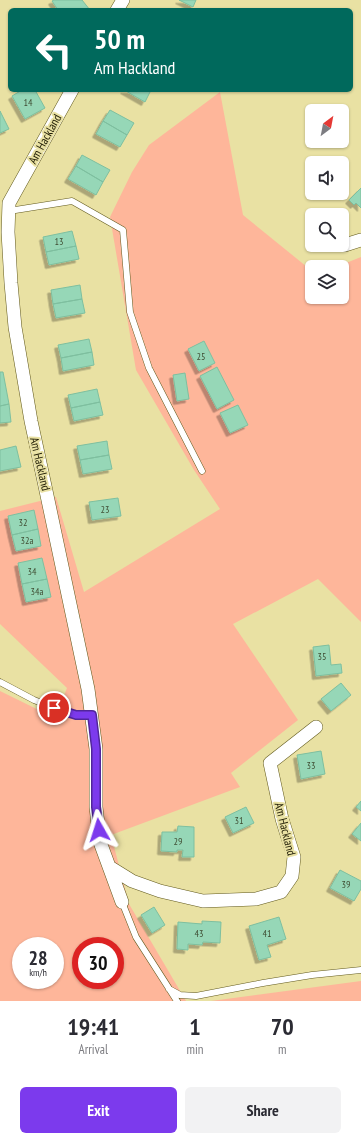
<!DOCTYPE html>
<style>
:root{--surface:#fff;--page:#f2f2f3;--text:#2b2b33;--muted:#7c7c81;--accent:#7c3aed}
body{margin:0;font-family:"PT Sans Narrow",sans-serif;background:var(--page);color:var(--text);height:100vh;display:flex;flex-direction:column;font-size:15px;white-space:nowrap}
*{box-sizing:border-box;margin:0}
p{font-size:13px;color:var(--muted)}
.icon{flex:none;width:22px;height:22px;fill:none;stroke:currentColor;stroke-width:2;stroke-linecap:round;stroke-linejoin:round}
.map{position:relative;height:1001px;overflow:hidden}
.side{display:flex;flex-direction:column;background:var(--surface);flex:1}
.side>*{flex:none}
.hud{position:absolute;left:8px;top:8px;width:345px;height:84px;border-radius:6px;box-shadow:0 1px 3px #0004;background:#00695c;color:#fff;overflow:hidden}
.needle{width:26px;rotate:32deg}
.buttons{position:absolute;left:305px;top:104px;display:grid;gap:8px}
.buttons a{display:grid;place-items:center;width:44px;height:44px;border-radius:6px;background:var(--surface);box-shadow:0 1px 3px #0004;font-size:20px}
.speed{position:absolute;left:12px;top:937px;display:flex;gap:8px;font-size:20px;font-weight:700;text-align:center}
.speed>*{display:grid;place-content:center;width:52px;height:52px;border-radius:50%;background:var(--surface);box-shadow:0 1px 3px #0004;line-height:1}
.speed small{font-size:10px;font-weight:400}
.speed .limit{border:6px solid #d22;background:#fff;color:#111}
.pin{position:absolute;display:grid;place-items:center;width:34px;height:34px;color:#fff;margin:-17px;border:2px solid #fff;border-radius:50%;box-shadow:0 1px 4px #0007}
.me{position:absolute;width:44px;margin:-22px;rotate:354deg;stroke-linejoin:round;filter:drop-shadow(0 0 3px #0008)}
.turn{display:flex;align-items:center;gap:14px;height:84px;padding:0 20px;font-size:18px}
.turn .icon{width:52px;height:52px;stroke-width:2.5}
.turn b{display:block;font-size:28px;line-height:34px}
.eta{display:flex;justify-content:space-evenly;align-items:center;height:68px;text-align:center}
.eta b{font-size:24px;font-weight:800;line-height:28px}
.cta{display:flex;gap:8px;margin-top:auto;padding:8px 20px}
.cta a{flex:1;height:46px;border-radius:6px;background:var(--accent);color:#fff;font-size:16px;font-weight:800;line-height:46px;text-align:center}
.cta a+a{background:var(--page);color:var(--text)}
.map>svg:first-child{display:block}
.green{fill:#feb69a;fill-rule:evenodd}
.building{fill:#96d7b7;stroke:#7ebf9f;filter:url(#shadow)}
.lines{fill:none;stroke-linecap:round;stroke-linejoin:round}
.lane-casing{stroke:#625a1d;stroke-width:7}
.street-casing{stroke:#625a1d;stroke-width:14}
.lane{stroke:#fff;stroke-width:6}
.street{stroke:#fff;stroke-width:13}
.route-casing{stroke:#51269a;stroke-width:10}
.route{stroke:#7c3aed;stroke-width:7}
.labels{text-anchor:middle;stroke-width:4;stroke-linejoin:round;paint-order:stroke}
.number-label{font-size:10px;fill:#3e4c32}
.street-label{font-size:12px;fill:#201d05;stroke:#e9e1a3}
</style>
<div class="map">
<svg width="361" height="1001" viewBox="0 0 361 1001">
<defs>
<filter id="shadow"><feDropShadow dx="-3.5" dy="3.5" stdDeviation="0" flood-color="#0004"/></filter>
</defs>
<rect width="100%" height="100%" fill="#e9e1a3"/>
<!-- green -->
<path class="green" d="M220,92L243,215L312,271V297H342V267H336L361,257V622L318,579L233,624L298,720L231,773L240,787L111,835L129,904L186,1001H0V691L55,718L67,688L0,624V511L56,497L84,592L220,509L194,470L136,370L110,217L132,172L149,145ZM21,946H55V980H21ZM81,946H115V980H81Z
M361,981V1001H211Z"/>
<!-- building -->
<path class="building" d="M54,0H82L90,10H58L52,1Z
M179,0H196L193,7Z
M22,90H35L45,108L25,119L12,96Z
M124,90H151L145,102Z
M110,110L134,123L127,135L103,121Z
M0,111L9,129L0,133Z
M103,121L127,135L120,147L96,134Z
M82,155L110,170L103,182L76,166Z
M76,166L103,182L96,195L68,179Z
M361,188V208L356,203L354,205L349,200Z
M72,231L76,246L46,252L43,237Z
M76,246L79,259L49,265L46,252Z
M80,285L82,299L53,304L51,290Z
M82,299L85,313L56,318L53,304Z
M89,339L92,352L61,358L58,345Z
M204,341L215,363L199,371L188,349Z
M92,352L94,365L63,371L61,358Z
M217,367L234,400L217,409L200,376Z
M0,372H3L9,404L0,406Z
M185,373L189,399L177,401L173,375Z
M97,389L100,402L71,408L68,395Z
M100,402L103,415L74,421L71,408Z
M9,404L11,422L0,423V406Z
M238,405L248,425L230,433L220,413Z
M107,441L109,455L80,460L77,446Z
M16,446L21,467L0,471V450Z
M109,455L112,469L83,474L80,460Z
M118,498L121,516L92,520L89,502Z
M34,510L38,529L12,535L8,516Z
M38,529L41,546L16,551L12,535Z
M42,558L47,579L22,584L18,563Z
M47,579L51,597L26,602L22,584Z
M329,645L331,665L341,664L342,673L316,676L313,647Z
M341,683L351,695L331,711L321,699Z
M321,751L325,774L301,779L297,755Z
M361,801V811L356,807Z
M246,807L254,823L233,833L225,817Z
M361,823V841L352,834Z
M178,826L194,827V857H182L183,850H177V852L161,851L162,832H177Z
M340,870L361,881V889L354,901L330,888Z
M154,907L165,925L152,933L141,915Z
M279,917L286,939L267,945L271,957L259,960L249,926Z
M202,921L221,922L220,943L203,942L202,945L188,944V950L177,949L178,922L202,924Z"/>
<g class="lines">
<defs>
<path id="lane" d="M9,211L72,201L123,230L130,312L149,368L202,471
M0,682L34,700L54,708L76,715H92
M122,902L136,937L177,1001
M169,989L180,995L196,996L263,983L312,975L361,970"/>
<path id="street" d="M117,10L123,0
M72,90L9,203L8,232L11,283L15,327L31,421L45,486L88,689L96,749V807L100,842L122,902
M345,245L361,240
M111,868L132,881L160,891L203,901L256,899L281,892L292,876L294,857L282,819L270,763L316,727"/>
</defs>
<!-- lane casing -->
<use href="#lane" class="lane-casing"/>
<!-- street casing -->
<use href="#street" class="street-casing"/>
<!-- lane -->
<use href="#lane" class="lane"/>
<!-- street -->
<use href="#street" class="street"/>
</g>
<g class="lines">
<defs>
<path id="route" d="M54,708L76,715H92L96,749V807L99,830"/>
</defs>
<!-- route casing -->
<use href="#route" class="route-casing"/>
<!-- route -->
<use href="#route" class="route"/>
</g>
<g class="labels">
<!-- number labels -->
<g class="number-label">
<text x="28" y="106">14</text>
<text x="59" y="245">13</text>
<text x="201" y="360">25</text>
<text x="105" y="513">23</text>
<text x="23" y="526">32</text>
<text x="27" y="544">32a</text>
<text x="32" y="575">34</text>
<text x="37" y="595">34a</text>
<text x="322" y="660">35</text>
<text x="311" y="769">33</text>
<text x="239" y="824">31</text>
<text x="178" y="845">29</text>
<text x="346" y="888">39</text>
<text x="199" y="937">43</text>
<text x="267" y="937">41</text>
</g>
<!-- street labels -->
<g class="street-label">
<text transform="translate(45 139) rotate(-61)" y="4">Am Hackland</text>
<text transform="translate(40 464) rotate(77)" y="4">Am Hackland</text>
<text transform="translate(285 829) rotate(76)" y="4">Am Hackland</text>
</g>
</g>
</svg>
<div class="buttons">
<a><svg class="needle" viewBox="-14 -14 28 28"><path d="M0-13l5 13h-10z" fill="#e53935"/><path d="M0 13l5-13h-10z" fill="#7c7c81"/></svg></a>
<a><svg class="icon" aria-label="sound" viewBox="0 0 24 24"><path d="M4 9h4l5-4v14l-5-4H4zM17 9q2 3 0 6"/></svg></a>
<a><svg class="icon" aria-label="search" viewBox="0 0 24 24"><circle cx="10" cy="10" r="6"/><path d="M15 15l6 6"/></svg></a>
<a><svg class="icon" aria-label="layers" viewBox="0 0 24 24"><path d="M12 4l9 5-9 5-9-5zM3 14l9 5 9-5"/></svg></a>
</div>
<div class="speed"><div>28<small>km/h</small></div><div class="limit">30</div></div>
<div class="pin" style="left:54px;top:708px;background:#d93025"><svg class="icon" aria-label="arrive" viewBox="0 0 24 24"><path d="M6 21V4h12l-3 4 3 4H6"/></svg></div>
<svg class="me" style="left:99px;top:830px" viewBox="-20 -20 40 40"><path d="M0-17L14 15 0 8-14 15z" fill="#7c3aed" stroke="#fff" stroke-width="4"/></svg>
<div class="hud">
<div class="turn"><svg class="icon" aria-label="left" viewBox="0 0 24 24"><path d="M17 20v-9H6M10 6l-5 5 5 5"/></svg><div><b>50 m</b>Am Hackland</div></div>
</div>
</div>
<section class="side">
<div class="eta">
<div><b>19:41</b><p>Arrival</p></div>
<div><b>1</b><p>min</p></div>
<div><b>70</b><p>m</p></div>
</div>
<div class="cta"><a>Exit</a><a>Share</a></div>
</section>
